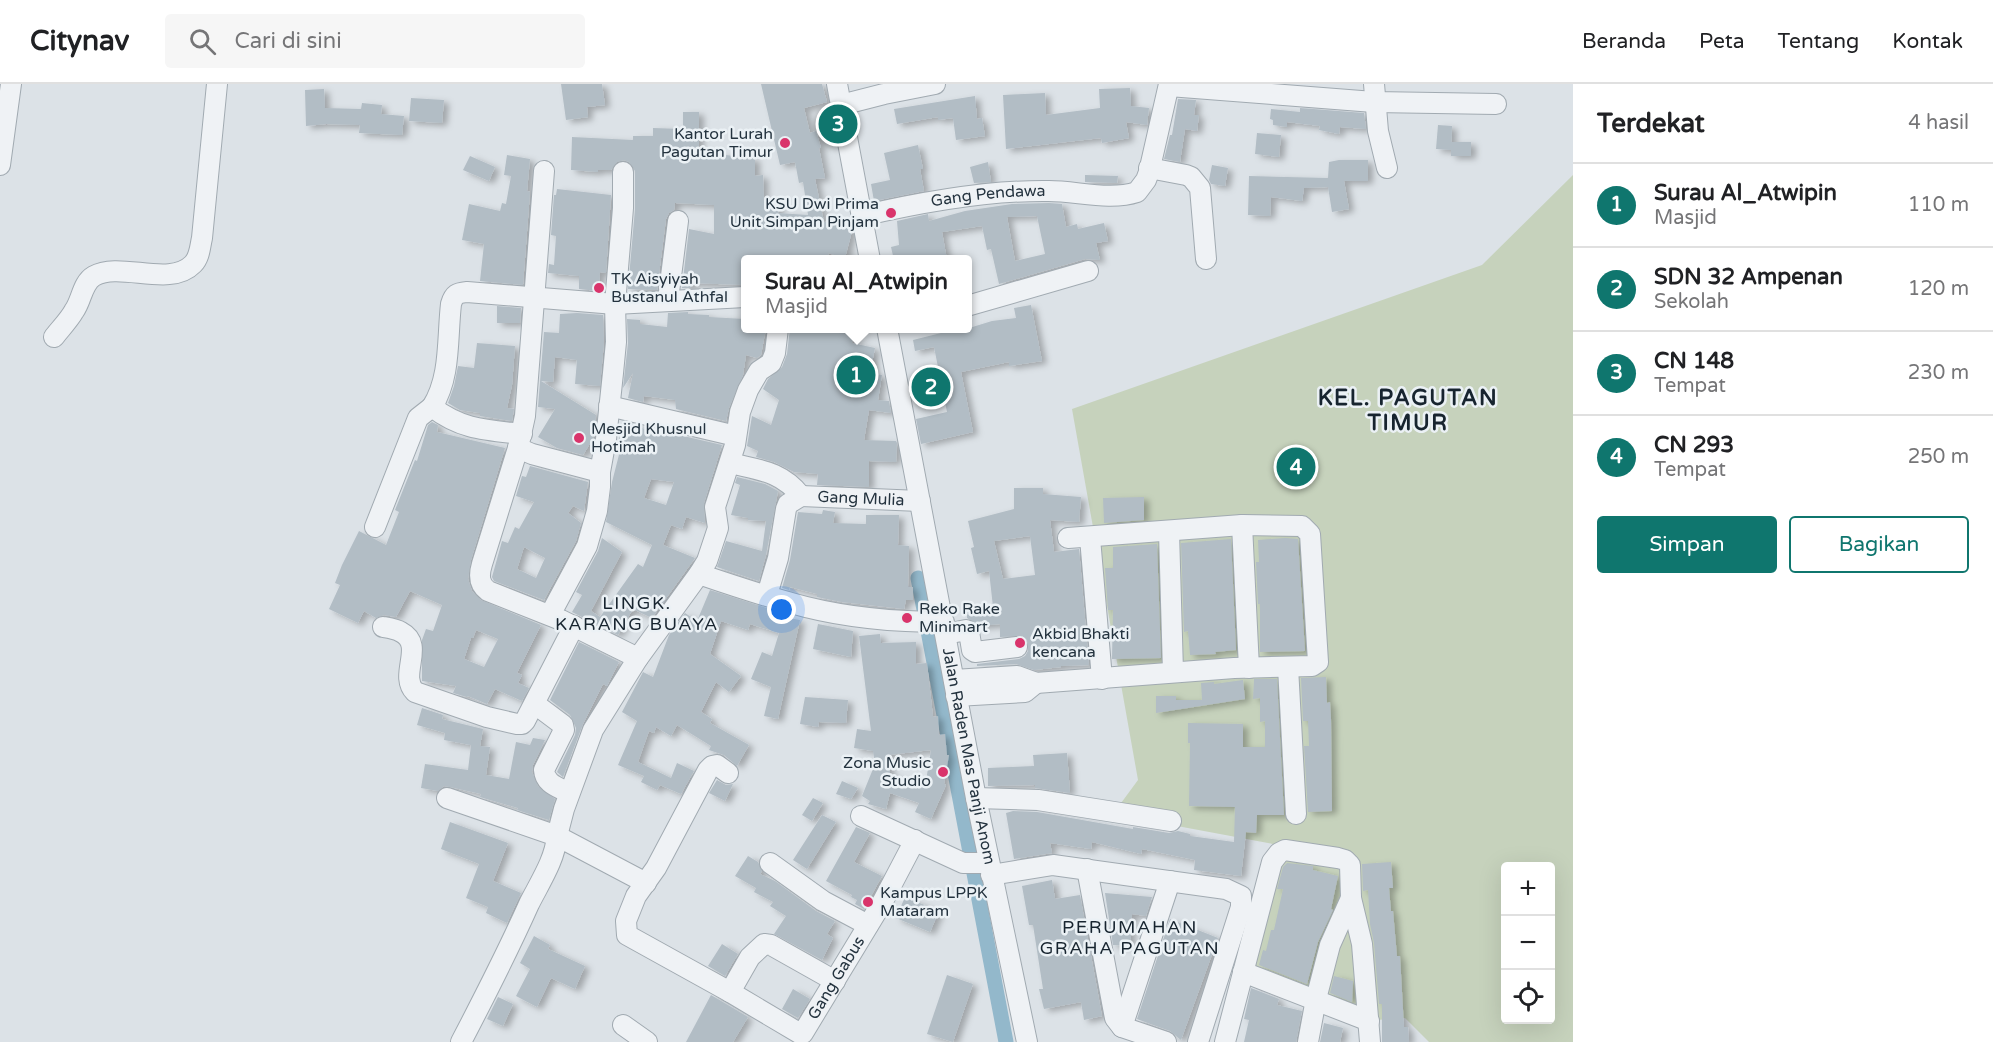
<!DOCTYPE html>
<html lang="id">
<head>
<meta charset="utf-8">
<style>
  body { margin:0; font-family:"Varela Round",sans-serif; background:#f6f6f6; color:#202124 }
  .controls { position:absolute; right:18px; bottom:18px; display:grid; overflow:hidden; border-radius:6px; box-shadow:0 6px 24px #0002 }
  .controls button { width:54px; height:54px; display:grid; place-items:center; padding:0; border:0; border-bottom:2px solid #e0e0e0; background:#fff; color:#202124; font:30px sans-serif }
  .you { position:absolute; left:782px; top:526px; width:21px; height:21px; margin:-15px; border:4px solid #fff; border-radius:50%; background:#1a73e8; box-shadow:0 0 0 9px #1a73e833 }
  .badge { display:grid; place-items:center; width:39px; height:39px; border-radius:50%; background:#0f766e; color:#fff; font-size:20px; font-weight:700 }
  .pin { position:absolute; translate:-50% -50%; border:3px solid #fff; box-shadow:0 2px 6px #0006 }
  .popup { position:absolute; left:741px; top:171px; width:231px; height:78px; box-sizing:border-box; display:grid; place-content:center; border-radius:6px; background:#fff; filter:drop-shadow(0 2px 4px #0005); font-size:20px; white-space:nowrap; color:#757577 }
  .popup b { font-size:22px; color:#202124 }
  .popup::after { content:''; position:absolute; left:50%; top:100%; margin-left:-12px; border:12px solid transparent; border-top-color:#fff }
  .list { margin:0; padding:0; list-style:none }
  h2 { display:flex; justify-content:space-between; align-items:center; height:78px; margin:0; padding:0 24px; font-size:26px }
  h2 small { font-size:20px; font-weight:400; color:#757577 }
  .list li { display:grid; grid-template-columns:39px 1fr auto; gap:18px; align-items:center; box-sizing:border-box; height:84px; padding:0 24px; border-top:2px solid #e0e0e0 }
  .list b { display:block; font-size:22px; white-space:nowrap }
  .list p { margin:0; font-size:20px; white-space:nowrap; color:#757577 }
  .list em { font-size:20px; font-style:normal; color:#757577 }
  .actions { display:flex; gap:12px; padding:18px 24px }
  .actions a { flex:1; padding:14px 0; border:2px solid #0f766e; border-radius:6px; text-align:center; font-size:21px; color:#0f766e }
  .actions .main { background:#0f766e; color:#fff }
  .icon { flex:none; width:33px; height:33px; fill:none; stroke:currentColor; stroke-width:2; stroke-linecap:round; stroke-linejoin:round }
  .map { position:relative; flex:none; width:1573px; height:958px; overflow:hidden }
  header { display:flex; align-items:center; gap:36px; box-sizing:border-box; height:84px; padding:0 30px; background:#fff; border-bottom:2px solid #e0e0e0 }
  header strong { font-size:28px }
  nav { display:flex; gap:33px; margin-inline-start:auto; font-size:21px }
  .search { width:420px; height:54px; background:#f6f6f6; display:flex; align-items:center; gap:15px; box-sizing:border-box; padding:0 21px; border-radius:6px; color:#757577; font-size:22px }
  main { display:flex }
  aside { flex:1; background:#fff }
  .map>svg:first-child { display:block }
</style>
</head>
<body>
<header>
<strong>Citynav</strong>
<div class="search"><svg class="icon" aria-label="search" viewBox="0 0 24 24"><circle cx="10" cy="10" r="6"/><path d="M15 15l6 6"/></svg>Cari di sini</div>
<nav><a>Beranda</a><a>Peta</a><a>Tentang</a><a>Kontak</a></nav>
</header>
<main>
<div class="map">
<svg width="1573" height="958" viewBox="0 0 1573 958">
  <defs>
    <filter id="shadow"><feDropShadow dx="5" dy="3" stdDeviation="3" flood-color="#0004"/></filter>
  </defs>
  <rect width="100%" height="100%" fill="#dce2e7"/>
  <path fill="#c6d2bc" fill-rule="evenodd" d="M1573,91V958H1429L1405,934L1376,936L1248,881L1284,762L1113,730L1138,696L1072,325L1482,181ZM1506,782H1550V936H1506Z"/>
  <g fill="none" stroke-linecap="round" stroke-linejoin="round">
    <polyline stroke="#93b8cb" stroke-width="15" points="918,494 1006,958"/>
  </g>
  <g fill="#b2bdc5" fill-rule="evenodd" filter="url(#shadow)">
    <polygon points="561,0 602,0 605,21 587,23 588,33 566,36"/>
    <polygon points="761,0 822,0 827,18 804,24 810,49 816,47 821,64 819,64 825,94 815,95 824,138 850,137 852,147 845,174 828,169 830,176 745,176 745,201 691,199 691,204 682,204 689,145 714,150 714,121 675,119 674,126 669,129 666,135 657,206 628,205 635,125 635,87 629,78 624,76 617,78 611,86 598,86 598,88 571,86 572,53 633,56 633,52 653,52 653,44 683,45 683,28 699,28 699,72 718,70 734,72 734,74 755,74 755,92 763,91 764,119 779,121 778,129 808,131 803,98 799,99 795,78 780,81"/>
    <polygon points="1130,4 1131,22 1149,24 1147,41 1126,38 1129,54 1102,59 1101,54 1006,65 1003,11 1045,9 1046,31 1100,24 1099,5"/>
    <polygon points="324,5 325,24 361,25 362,19 382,21 381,30 404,32 402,51 359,49 360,41 326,40 306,42 305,6"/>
    <polygon points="975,12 977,35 982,34 985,52 956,56 953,34 938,36 938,33 897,40 894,25"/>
    <polygon points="411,14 444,16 442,39 409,37"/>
    <polygon points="1178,15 1196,16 1194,31 1199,31 1197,47 1185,45 1180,78 1164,75 1170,51 1172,51"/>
    <polygon points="1300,24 1364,29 1366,45 1340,43 1339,50 1319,46 1320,42 1287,38 1287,43 1273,41 1273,36 1270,35 1271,25 1300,28"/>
    <polygon points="1438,41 1452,42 1451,66 1436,65"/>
    <polygon points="1257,49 1281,51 1279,73 1255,70"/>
    <rect x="1451" y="58" width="20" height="14"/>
    <polygon points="918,61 923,85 920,85 924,107 874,117 871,100 890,96 884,69"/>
    <polygon points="507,71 530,75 527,107 530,108 523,201 480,197 484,160 462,156 469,120 500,127 502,119 506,120 511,92 504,91"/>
    <polygon points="470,72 495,83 489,97 463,86"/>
    <polygon points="1339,76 1368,76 1368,97 1344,97 1349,125 1332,128 1328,103 1304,104 1302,117 1271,113 1270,132 1248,131 1249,92 1328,94 1329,78"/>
    <polygon points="988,78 991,98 974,99 970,83"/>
    <polygon points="1212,81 1228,84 1225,102 1211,100 1209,96"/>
    <polygon points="1085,91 1118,92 1117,99 1085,98"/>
    <polygon points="557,105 611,111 606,189 600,188 599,207 579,205 579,192 548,189 549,180 554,181 556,152 551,151 554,111 556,111"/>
    <path d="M1049,119L1062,120L1066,143L1077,140L1078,145L1104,139L1108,157L1096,159L1100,176L1085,175L999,200L991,165L987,166L982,142L942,148L947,176H894L891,163L899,161L897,137L928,130L929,137L965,127L1012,120ZM1037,132L1045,170L1015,177L1007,133Z"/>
    <polygon points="1031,221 1042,277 1009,282 1009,278 961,288 973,348 921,360 916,335 947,328 934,263 915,267 913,256 953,246 953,249 992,237 1016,234 1014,224"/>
    <polygon points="497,222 521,224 520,239 497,239"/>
    <polygon points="688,228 688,230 709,231 709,233 745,235 745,244 766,244 761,271 757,274 746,271 743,291 729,324 726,337 676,325 675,316 644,312 643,318 628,314 633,289 623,304 628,259 627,235 640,236 640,240 667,243 668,229"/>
    <polygon points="577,229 603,231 604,258 600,302 575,300 577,276 555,273 553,298 541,297 596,331 594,353 583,371 557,364 538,353 555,325 538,323 544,248 559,249 560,230"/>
    <polygon points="790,244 854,244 852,259 875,264 870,289 882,291 878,316 889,317 891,329 869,326 864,356 896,357 897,359 896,378 869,377 869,403 817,401 818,390 794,388 774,378 756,373 758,367 747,362 752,332 771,341 779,316 763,305 768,295 782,283 787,270"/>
    <polygon points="477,259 515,262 512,301 507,324 514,325 512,337 480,332 480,329 460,326 448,319 454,302 458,282 474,284"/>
    <path d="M432,338L438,341L437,348L505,364L471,476L468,495L472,507L481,516L541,541L517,589L522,591L518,599L529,604L522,617L495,605L487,620L468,612L467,613L453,609L456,602L422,597V556L426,545L433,547L442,521L410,507L396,533L384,531L376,534L364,527L358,539L329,525L340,501L335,499L342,481L359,447L386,461L399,428L395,426L415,376L417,377L428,341ZM476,546L498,555L484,583L464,575L471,554H473Z"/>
    <path d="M623,338L639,341L644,345L670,349L722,361L704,419L705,439L686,433L682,445L671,441L663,461L695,474L652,534L633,525L618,551L572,528L582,511L576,508L598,467L602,454L622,468L591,527L600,533L638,480L643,483L652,461L606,438L612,398L621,363H617ZM651,395L674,398L666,421L644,414Z"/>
    <path d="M530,382L588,398L584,427L573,422L568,429L581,439L576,457L544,516L494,497L492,493L502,457L508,459L515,443L519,445L534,418L516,412L522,392L526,393ZM524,463L545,474L536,494L517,485Z"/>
    <polygon points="737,393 765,400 778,407 766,471 759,497 717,483 726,457 762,467 766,437 748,436 748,434 731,431 740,401 735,399"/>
    <path d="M1014,404H1043V410L1081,413L1079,438L1050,436L1054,468L1079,465L1089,581L1061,582V583L1034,586L1016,580L977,582V580L1019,575L1025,572L1028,567L1027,556L1022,552L1000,553V540L979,542L967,534V528L993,523L989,487L977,490L971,464L974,463L968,437L1014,425ZM1030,452L1035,491L1003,495L994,457Z"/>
    <polygon points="1144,413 1144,436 1104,439 1103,414"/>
    <polygon points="823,426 835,428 833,439 866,440 866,431 899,431 898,461 909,462 908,503 913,503 913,516 906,516 904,525 842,518 817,513 817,510 790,503 789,506 782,504 790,476 798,428 822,430"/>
    <polygon points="1285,454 1298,455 1305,567 1260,568 1260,520 1258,520 1256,478 1259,478 1258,456"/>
    <polygon points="1231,455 1236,566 1215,568 1216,570 1190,571 1188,547 1184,548 1181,459"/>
    <polygon points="1157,460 1161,574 1112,575 1113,526 1108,526 1105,484 1113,484 1113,463"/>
    <polygon points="710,506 773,526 772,531 800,536 778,635 764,632 771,603 751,595 762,568 772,572 779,549 750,540 748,546 721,537 710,570 741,592 729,608 716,598 701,628 712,635 710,639 749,661 737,682 724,671 709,666 711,662 677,641 671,652 656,643 654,649 649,647 638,678 671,694 677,679 694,687 681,710 660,701 657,706 641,698 644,692 618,681 637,637 622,628 643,588 653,593 669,551 685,529 697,537"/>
    <polygon points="818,540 853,547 851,573 813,565"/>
    <path d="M880,550L881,559L916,558V580L927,579L933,633L938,632L939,651L945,650L947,671H949L944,700L946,701L931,735L915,728L919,719L890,709L886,725L868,720L870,717L862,712L875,680L873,667L854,664L857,645L871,647L859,552ZM931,666L925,703L890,690L888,671Z"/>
    <polygon points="579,558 619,578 607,602 603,600 583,640 563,693 557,688 575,651 576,644 570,631 550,616"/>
    <polygon points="1326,593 1327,619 1330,618 1331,635 1332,727 1308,728 1304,662 1309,662 1308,637 1303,637 1301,594"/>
    <polygon points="1254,595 1277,595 1284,731 1257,731 1256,749 1246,748 1241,792 1194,786 1195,776 1142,765 1141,770 1092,758 1091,765 1050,759 1052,769 1014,775 1006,729 1013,727 1037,728 1133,745 1133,743 1169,749 1178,747 1190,750 1190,752 1234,758 1235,723 1189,722 1190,659 1188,659 1188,639 1243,640 1243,663 1265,663 1265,637 1260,638 1260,614 1253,615"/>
    <polygon points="1243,596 1245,615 1156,629 1156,612 1176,612 1176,616 1202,616 1201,599 1214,598 1214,600"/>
    <polygon points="805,613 848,616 846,639 819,638 818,643 800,640"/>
    <polygon points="422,624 443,631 442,635 483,645 480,662 490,663 486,691 509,695 516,658 530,661 533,654 545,656 533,681 532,688 538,702 555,715 549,736 517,726 518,724 480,713 481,710 450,703 444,702 438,707 421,704 425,680 468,686 471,661 444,656 445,649 417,641"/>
    <polygon points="1067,669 1070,709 1035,704 1035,701 988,702 988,684 1034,682 1033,671"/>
    <polygon points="717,696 726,701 733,700 725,717 709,709"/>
    <polygon points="842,697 858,704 851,715 836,710"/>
    <polygon points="813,714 823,719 812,737 802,731"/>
    <polygon points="822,731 836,738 807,785 793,776"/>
    <polygon points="450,738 508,759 493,797 521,809 507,839 486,829 488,823 466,814 479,780 441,765"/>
    <polygon points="856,743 870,749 854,778 882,792 864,825 855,820 857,816 851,813 852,811 826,797"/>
    <polygon points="748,772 758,778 762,787 760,790 775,797 816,827 835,837 827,850 833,854 822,876 774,850 786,832 770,822 773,818 754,808 756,804 735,792"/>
    <polygon points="1391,778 1393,804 1389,804 1391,827 1393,827 1397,872 1400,872 1404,943 1408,943 1409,958 1382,958 1382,920 1379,920 1374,859 1370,840 1368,806 1363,807 1362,780"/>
    <polygon points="1287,779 1313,782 1313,786 1338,792 1331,825 1333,826 1318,858 1307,900 1259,881 1263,866 1266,867 1271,846 1274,846 1283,805 1277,805 1283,783"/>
    <polygon points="1052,796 1055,815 1080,811 1102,932 1084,936 1081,918 1044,925 1039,905 1043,905 1033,841 1029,841 1022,802"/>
    <polygon points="1105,809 1152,813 1146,832 1132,830 1130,862 1113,861"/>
    <polygon points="905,813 939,827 930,848 896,834"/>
    <polygon points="1170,835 1218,854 1181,956 1170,947 1137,935"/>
    <polygon points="534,852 550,861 548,865 585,882 575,905 551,894 537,923 516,912 530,885 520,879"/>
    <polygon points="722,860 738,870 725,892 708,882"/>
    <polygon points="947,891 973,900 953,958 927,950"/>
    <polygon points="1334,892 1353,897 1352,918 1330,909"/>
    <polygon points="1251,904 1279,915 1277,921 1302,927 1296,958 1244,958 1249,936 1244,935"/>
    <polygon points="793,905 810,915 798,934 782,925"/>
    <polygon points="711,911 748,933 733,958 686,958"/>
    <polygon points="498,913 513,920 503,942 487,935"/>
    <polygon points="1324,939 1343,944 1340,958 1320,958"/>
  </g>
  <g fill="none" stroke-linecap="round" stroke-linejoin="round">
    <defs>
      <g id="minor">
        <polyline points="837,0 870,176"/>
        <polyline points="1374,0 1378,47 1387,84"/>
        <polyline points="1169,2 1374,18 1496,20"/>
        <polyline points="841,21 884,10 935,0"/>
        <polyline points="0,81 11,0"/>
        <polyline points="1149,84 1186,91 1191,93 1200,104 1206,175"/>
        <path d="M544,87L525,332L518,364L482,480C479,490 478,500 488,507L561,536L638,574"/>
        <path id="s1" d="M862,132C922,118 987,106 1049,107C1077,107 1110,117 1137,108L1146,96L1149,88L1169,0"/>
        <polyline points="668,216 678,137"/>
        <polyline points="967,222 1088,187"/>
        <path id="s2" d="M887,244L976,714L1027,958"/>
        <path d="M54,253C61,244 69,236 74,227C82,216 82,199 94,192C120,177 170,204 193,180C200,173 200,162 202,154L217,0"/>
        <polyline points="609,322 736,352"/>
        <path d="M522,350C486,346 462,346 432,323C451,293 447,255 451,220C454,210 457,209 467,208L615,220L745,213"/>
        <polyline points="518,364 532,370 600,388"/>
        <path d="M730,379C759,386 781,387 801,412"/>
        <path id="s3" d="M801,412L920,417"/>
        <polyline points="1242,441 1249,584"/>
        <polyline points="375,443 418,334 432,323"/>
        <polyline points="1169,448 1173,588"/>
        <polyline points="1090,454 1102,595"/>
        <path d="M699,490C734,502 770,514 806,523C850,534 898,538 944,538"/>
        <polyline points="767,511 778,474 786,425 788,420 801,412"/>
        <polyline points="550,531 587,462 597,427 600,403 600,388 606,355 613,289 616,258 615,220 623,124 623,88"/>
        <path d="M383,543C389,544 396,545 401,548C426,561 398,591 415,608L487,633L517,640H522L525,637L574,542"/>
        <polyline points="946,550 966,546 969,548 972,566 975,568 1017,563"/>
        <polyline points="1288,583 1296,730"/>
        <polyline points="954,596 1017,592 1036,599 1234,584 1312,582 1318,578 1310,450 1302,442 1242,441 1068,454"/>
        <polyline points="956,612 1025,608 1036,599"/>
        <path d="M535,620L563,641L564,646L544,686C545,700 558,703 569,709"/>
        <path id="s4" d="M728,689L717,681L712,682L708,686L656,784L636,812L626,837L627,851L730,908L799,949H803L883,817L915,756"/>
        <polyline points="447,714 557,752 564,725 593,646 638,574 699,490 707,477 718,444 715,423 735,361 740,328 748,306 759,287 771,279 775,269 778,244"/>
        <polyline points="976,714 1038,716 1171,737"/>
        <polyline points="861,732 963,779 989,779"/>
        <polyline points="770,779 823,817 868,841"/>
        <polyline points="1087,785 1115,934 1122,943 1166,958"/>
        <polyline points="991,791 1053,781 1226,805 1241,812 1241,823 1198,958"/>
        <polyline points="1243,888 1369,937"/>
        <polyline points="730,908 750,873 764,860 771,861 835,897"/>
        <polyline points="623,941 647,958"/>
        <polyline points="1122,943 1170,797"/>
        <path d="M461,958C485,912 508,867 529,820C540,798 555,776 557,752L646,799"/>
        <polyline points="1225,958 1272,778 1279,769 1285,766 1338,774 1345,776 1350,781 1351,814 1362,860 1370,958"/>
        <polyline points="1308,958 1316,915 1330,861 1351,814"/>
      </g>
    </defs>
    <use href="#minor" stroke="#a1aab1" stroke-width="22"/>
    <use href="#minor" stroke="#eff2f5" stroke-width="20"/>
  </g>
  <g fill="#d9346b" stroke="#ebf1f5" stroke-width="2">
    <circle cx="785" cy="59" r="6"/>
    <circle cx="891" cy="129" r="6"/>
    <circle cx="599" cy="204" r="6"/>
    <circle cx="579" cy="354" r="6"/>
    <circle cx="907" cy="534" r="6"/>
    <circle cx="1020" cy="559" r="6"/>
    <circle cx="943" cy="688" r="6"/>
    <circle cx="868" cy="818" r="6"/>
  </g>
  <g text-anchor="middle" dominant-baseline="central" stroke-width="5" stroke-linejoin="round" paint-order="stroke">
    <g font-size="16" fill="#24333f" stroke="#ebf1f5" text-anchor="start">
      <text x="773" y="50" text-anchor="end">Kantor Lurah<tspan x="773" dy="18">Pagutan Timur</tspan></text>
      <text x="879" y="120" text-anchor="end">KSU Dwi Prima<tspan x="879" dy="18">Unit Simpan Pinjam</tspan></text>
      <text x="611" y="195">TK Aisyiyah<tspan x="611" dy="18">Bustanul Athfal</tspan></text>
      <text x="591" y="345">Mesjid Khusnul<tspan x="591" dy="18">Hotimah</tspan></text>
      <text x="919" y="525">Reko Rake<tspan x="919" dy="18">Minimart</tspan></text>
      <text x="1032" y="550">Akbid Bhakti<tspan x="1032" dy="18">kencana</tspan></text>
      <text x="931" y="679" text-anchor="end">Zona Music<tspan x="931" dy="18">Studio</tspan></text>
      <text x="880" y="809">Kampus LPPK<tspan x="880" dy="18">Mataram</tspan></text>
    </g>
    <g font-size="16" fill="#24333f" stroke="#ebf1f5">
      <text stroke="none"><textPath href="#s1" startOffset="128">Gang Pendawa</textPath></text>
      <text stroke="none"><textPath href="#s3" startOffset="60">Gang Mulia</textPath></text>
      <text stroke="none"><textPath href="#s2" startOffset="436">Jalan Raden Mas Panji Anom</textPath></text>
      <text stroke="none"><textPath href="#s4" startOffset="477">Gang Gabus</textPath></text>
    </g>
    <g font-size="18" letter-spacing="1.5" fill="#17242f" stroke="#ebf1f5">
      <text x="637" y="519">LINGK.<tspan x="637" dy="21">KARANG BUAYA</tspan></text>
      <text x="1130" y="843">PERUMAHAN<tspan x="1130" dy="21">GRAHA PAGUTAN</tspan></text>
    </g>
    <g font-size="22" font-weight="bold" letter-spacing="1.5" fill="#17242f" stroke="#ebf1f5">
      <text x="1408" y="314">KEL. PAGUTAN<tspan x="1408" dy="25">TIMUR</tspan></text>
    </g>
  </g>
</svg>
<div class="controls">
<button>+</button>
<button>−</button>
<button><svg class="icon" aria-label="locate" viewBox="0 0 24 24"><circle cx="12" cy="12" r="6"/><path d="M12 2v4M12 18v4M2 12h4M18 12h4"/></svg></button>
</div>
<div class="you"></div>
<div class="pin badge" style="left:856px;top:291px">1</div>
<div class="popup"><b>Surau Al_Atwipin</b>Masjid</div>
<div class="pin badge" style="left:931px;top:303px">2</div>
<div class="pin badge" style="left:838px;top:40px">3</div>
<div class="pin badge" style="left:1296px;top:383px">4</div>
</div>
<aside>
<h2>Terdekat<small>4 hasil</small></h2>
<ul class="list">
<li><span class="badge">1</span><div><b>Surau Al_Atwipin</b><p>Masjid</p></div><em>110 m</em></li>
<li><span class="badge">2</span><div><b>SDN 32 Ampenan</b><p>Sekolah</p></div><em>120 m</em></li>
<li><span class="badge">3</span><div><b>CN 148</b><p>Tempat</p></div><em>230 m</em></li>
<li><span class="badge">4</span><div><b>CN 293</b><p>Tempat</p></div><em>250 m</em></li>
</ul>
<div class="actions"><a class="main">Simpan</a><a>Bagikan</a></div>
</aside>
</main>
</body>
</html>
